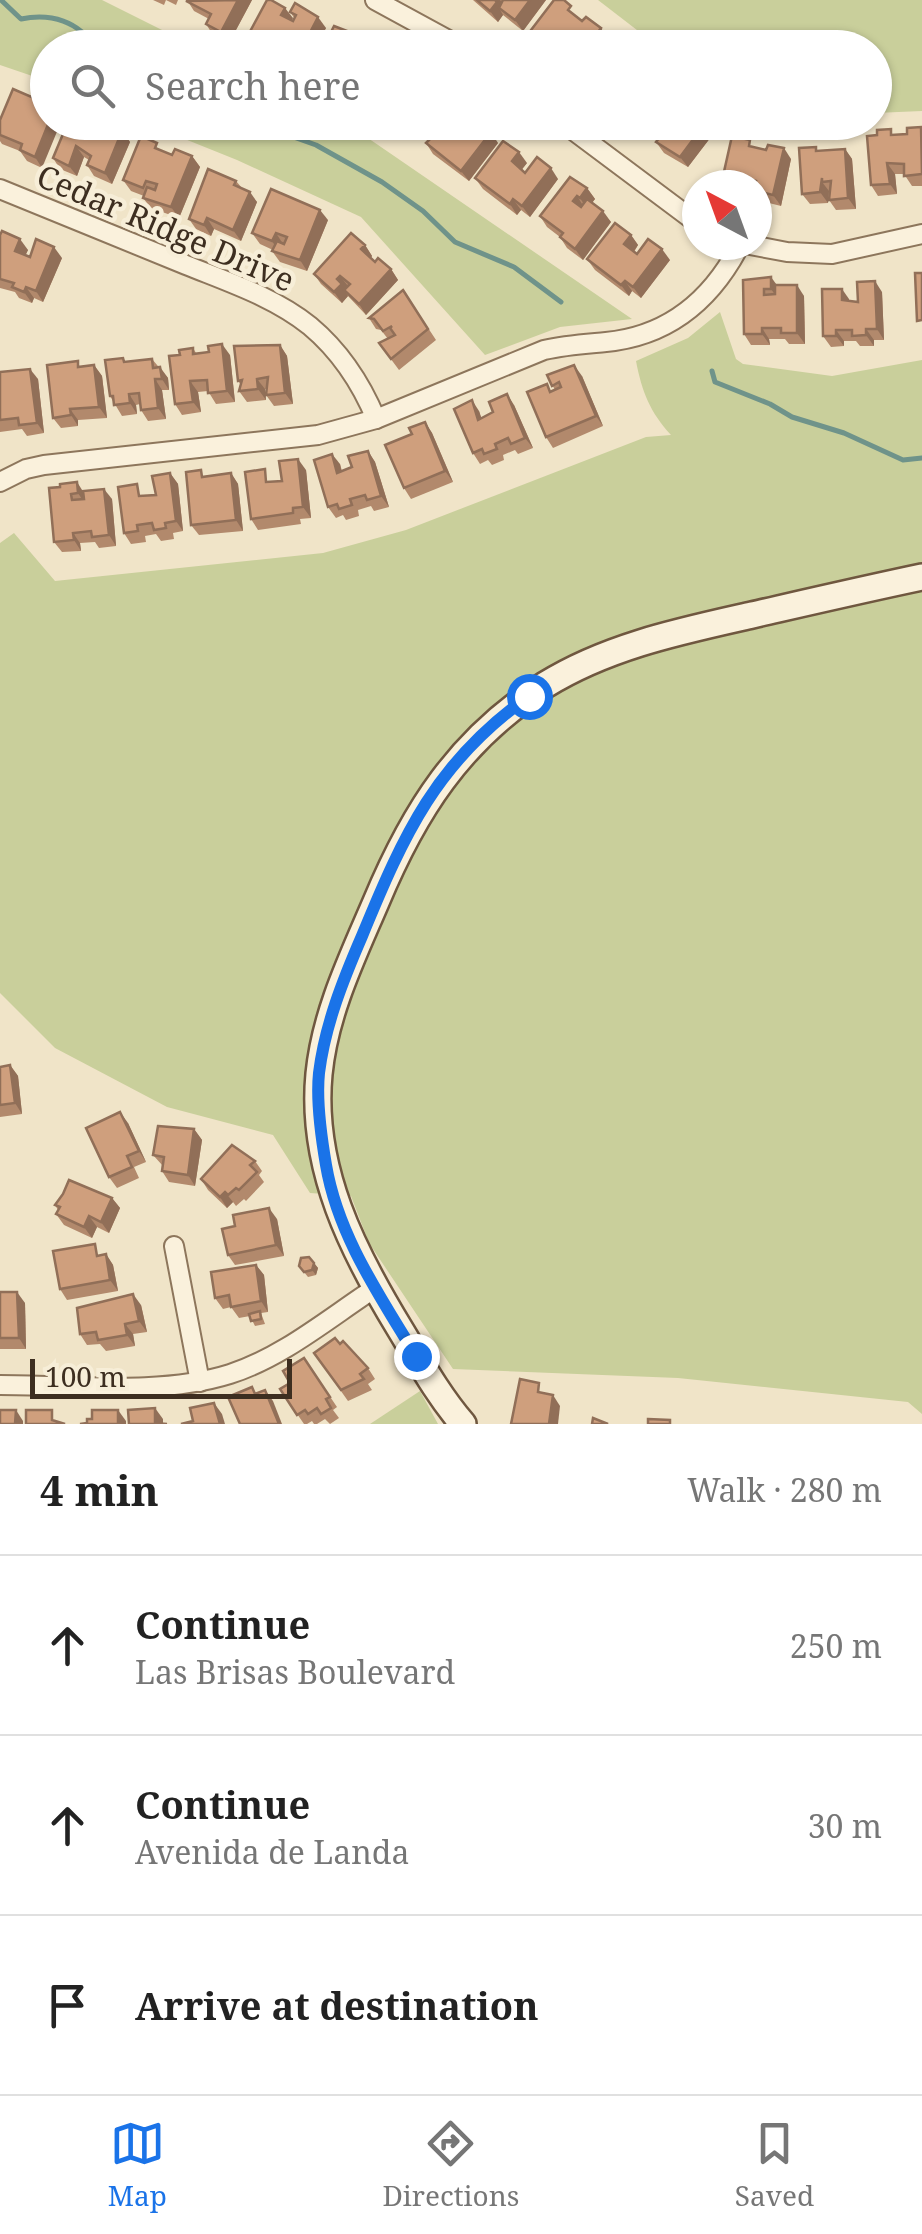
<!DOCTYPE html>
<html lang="en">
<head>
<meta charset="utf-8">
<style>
  body { margin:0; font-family:"Noto Serif",serif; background:#f2f2f2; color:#222 }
  .compass { position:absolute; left:682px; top:170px; width:90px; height:90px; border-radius:50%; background:#fff; box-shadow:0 2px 8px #0004; rotate:319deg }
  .scale { position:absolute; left:30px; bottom:25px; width:262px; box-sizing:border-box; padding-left:10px; border:5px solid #3d2e20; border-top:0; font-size:28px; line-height:35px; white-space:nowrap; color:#3d2e20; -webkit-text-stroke:8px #f7eed8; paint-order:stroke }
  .stop { position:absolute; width:30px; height:30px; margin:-22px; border:8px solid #1a73e8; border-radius:50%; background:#fff }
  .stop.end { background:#1a73e8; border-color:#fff; box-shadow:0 2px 10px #0008 }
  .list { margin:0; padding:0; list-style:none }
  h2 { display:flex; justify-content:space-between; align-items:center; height:130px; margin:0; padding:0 40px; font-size:42px }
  h2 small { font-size:32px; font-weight:400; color:#767676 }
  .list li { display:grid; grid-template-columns:65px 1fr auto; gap:30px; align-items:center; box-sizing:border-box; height:180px; padding:0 40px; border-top:2px solid #e0e0e0 }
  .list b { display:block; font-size:38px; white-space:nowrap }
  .list p { margin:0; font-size:32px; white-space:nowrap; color:#767676 }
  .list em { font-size:32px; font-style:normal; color:#767676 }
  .icon { flex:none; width:55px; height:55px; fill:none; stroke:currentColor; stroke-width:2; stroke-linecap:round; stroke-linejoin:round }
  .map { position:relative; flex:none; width:922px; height:1424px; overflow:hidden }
  .search { position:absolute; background:#fff; box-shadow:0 2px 8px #0004; left:30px; right:30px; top:30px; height:110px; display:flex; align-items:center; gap:25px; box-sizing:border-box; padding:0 35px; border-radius:55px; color:#767676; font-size:38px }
  .sheet { height:670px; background:#fff }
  nav { display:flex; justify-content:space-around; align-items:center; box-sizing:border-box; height:140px; border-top:2px solid #e0e0e0; background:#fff; font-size:28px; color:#767676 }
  nav a { display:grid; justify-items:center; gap:5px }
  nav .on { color:#1a73e8 }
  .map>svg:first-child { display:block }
</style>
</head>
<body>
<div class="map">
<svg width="922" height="1424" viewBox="0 0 922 1424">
  <rect width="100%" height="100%" fill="#f0e4c8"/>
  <g fill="#c9cf9b">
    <polygon points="0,0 102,0 196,47 48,48 47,81 0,65"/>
    <polygon points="598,0 922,0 922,111 875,113 874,48 659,47"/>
    <polygon points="145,123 346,123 632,319 560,327 485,355 361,217 237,160"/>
    <path d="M720,312L736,359L743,364L832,376L922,360V1414L908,1402L678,1378L453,1369L369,1243L351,1196L310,1193L273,1135L167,1107L55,1048L0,993V543L14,533L55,581L323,553L406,530L646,437L671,435C650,412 642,392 636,361L688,338Z"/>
    <polygon points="420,1391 438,1424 370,1424"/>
  </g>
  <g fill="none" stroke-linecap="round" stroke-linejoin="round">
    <g stroke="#6f938a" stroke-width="5">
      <path d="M1,0L21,19C51,13 79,21 95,48"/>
      <polyline points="252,122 316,145 382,182 423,211 455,242 514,267 561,302"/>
      <polyline points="712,371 715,382 770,404 792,417 844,433 903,460 922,458"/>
    </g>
    <defs>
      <g id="street">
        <polyline points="375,0 463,48"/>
        <polyline points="562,122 697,223"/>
        <path d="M0,189C62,214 124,240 186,265C228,282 274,297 310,326C341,352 361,383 376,419"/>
        <polyline points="750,245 787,252 832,254 922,234"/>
        <path d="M0,482L26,469L44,465L318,435L376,419L544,350C565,345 584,344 606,342C669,336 712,299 740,245"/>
        <polyline points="174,1246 200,1382"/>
        <path d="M0,1385C73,1385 160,1396 230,1374C283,1357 329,1318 375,1288"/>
      </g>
      <path id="secondary" d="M463,1424C438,1395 420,1362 400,1329C353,1252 310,1168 319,1074C325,1013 352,958 376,902C414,811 459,740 545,685C608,646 681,631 752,615C809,602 865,589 922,577"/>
    </defs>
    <use href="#street" stroke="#8d765c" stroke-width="22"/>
    <use href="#secondary" stroke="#6f573f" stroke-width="30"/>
    <use href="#street" stroke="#faf1dc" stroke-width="18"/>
    <use href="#secondary" stroke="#faf1dc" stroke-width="25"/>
  </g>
  <g fill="#b2896c">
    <polygon points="153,0 178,0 176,5 166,0 164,5"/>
    <polygon points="187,0 252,0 229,43 213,35 206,24 209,19 194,11"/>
    <polygon points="473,0 546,0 523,31 503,15 498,22"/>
    <polygon points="290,12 326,28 315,48 252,48 246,39 293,18 292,21 293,21 295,19"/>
    <polygon points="578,16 578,18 608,39 602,48 540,48 528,34"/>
    <polygon points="13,89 42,168 27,161 20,151 2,144 0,141 0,120"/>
    <polygon points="400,122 425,122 418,133"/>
    <polygon points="644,122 718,122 720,125 688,167 664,153 656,142 659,138 649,130"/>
    <polygon points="101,127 107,130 122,131 130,142 112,184 94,176 87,165 89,160 84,157 77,176 60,169 53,158"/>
    <polygon points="921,127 922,129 922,186 912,186 904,174 895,174 897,194 878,196 871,185 894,134 907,134"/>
    <polygon points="464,128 498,143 469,181 433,154 426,143 428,141 421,132"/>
    <polygon points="755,148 791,159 781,206 761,201 757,195 757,185 721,185"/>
    <polygon points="845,149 852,159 856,209 836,210 829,200 829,191 828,203 810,204 802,194 819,151"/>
    <polygon points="163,151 172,155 192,156 200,167 179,218 151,208 143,198 144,196 131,191 123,180"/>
    <polygon points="527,163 521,170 525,173 558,179 530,217 521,210 517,215 483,189 475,178"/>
    <polygon points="236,181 242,188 257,202 241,241 214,229 211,236 196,229 189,219"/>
    <polygon points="587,188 595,199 592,203 611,222 583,260 567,248 560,237 547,227 540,216"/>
    <polygon points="328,220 307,271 280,262 272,251 273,250 260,244 252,233"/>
    <polygon points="0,235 28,250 25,255 30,257 62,258 43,302 34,298 32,303 19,298 15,292 0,288"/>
    <polygon points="631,235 638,245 634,252 637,254 670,260 641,298 632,291 629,296 595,270 587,259"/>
    <polygon points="365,245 372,256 371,258 375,262 391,269 398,280 366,315 348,296 342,303 321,284 314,274"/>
    <polygon points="743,280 777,285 804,296 805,344 789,344 785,339 769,339 770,345 751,345 744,334"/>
    <polygon points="403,290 436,340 399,370 379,343 388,339 381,330 376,329 369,318"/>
    <polygon points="882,292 884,340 874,340 874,346 860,346 856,341 844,341 844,346 831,347 823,336 849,299 849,301 858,302"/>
    <polygon points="280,345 287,356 293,404 274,406 266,395 267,389 265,389 266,400 247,402 239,391 241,385 238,381"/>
    <polygon points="193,348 196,353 230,355 235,402 216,404 208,391 198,392 201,412 182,415 175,404 180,355"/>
    <polygon points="123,358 126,362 152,359 168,378 169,390 162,390 166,419 148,421 141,410 140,404 136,405 137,414 122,416 110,396"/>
    <polygon points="94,365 102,376 107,418 78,420 78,426 61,428 53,418 81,366"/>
    <polygon points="0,372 38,379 44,433 27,436 22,429 0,432"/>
    <polygon points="547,375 582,376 603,426 553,448 546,437 555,390"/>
    <polygon points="514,405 533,448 518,454 515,450 503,455 504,460 492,465 488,460 480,464 473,453 479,411 481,418"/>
    <polygon points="425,422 432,433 453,482 411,499 404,488 412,434"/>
    <polygon points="368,451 375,462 389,507 374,511 371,506 358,510 359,516 346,520 343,515 336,518 328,507 340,464 342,471 352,467"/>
    <polygon points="306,470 311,518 300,519 301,524 258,530 251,519 272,481 282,481"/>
    <polygon points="170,473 178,484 183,531 173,533 174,539 161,541 156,534 145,536 146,542 131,544 124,533 145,495 156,495"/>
    <polygon points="231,473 238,484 243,531 199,535 191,525 205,476"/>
    <polygon points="49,488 83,492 112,499 116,546 99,548 95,542 80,543 81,551 62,552 54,542"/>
    <polygon points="10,1065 18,1076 22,1114 0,1117 0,1067"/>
    <polygon points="128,1123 146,1162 134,1167 139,1178 117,1188 109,1177"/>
    <polygon points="194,1129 202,1140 195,1186 169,1182 162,1171 163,1166 153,1155"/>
    <polygon points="255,1161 262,1171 259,1175 264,1182 246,1201 244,1199 236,1206 233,1202 227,1208 208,1190 201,1179"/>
    <polygon points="112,1198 120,1208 109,1233 97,1227 92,1238 64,1225 56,1214 58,1210 55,1205"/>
    <polygon points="277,1219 284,1256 235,1265 228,1255"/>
    <polygon points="106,1254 113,1265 118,1291 67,1300 60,1289"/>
    <polygon points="314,1263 318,1268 316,1275 308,1277 299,1266"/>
    <polygon points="256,1265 264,1275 268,1312 261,1313 265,1324 255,1326 250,1316 239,1318 231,1307 223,1309 215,1298"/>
    <polygon points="0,1292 25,1303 26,1349 0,1349"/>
    <polygon points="141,1305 147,1332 133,1334 135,1346 106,1351 100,1344 87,1345 80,1334"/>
    <polygon points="340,1344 368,1368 375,1379 368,1384 372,1390 348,1401 314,1353"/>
    <polygon points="304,1358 337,1407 333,1410 339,1418 330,1424 325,1419 317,1424 314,1424 312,1421 307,1424 304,1424 280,1389 290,1383"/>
  </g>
  <g fill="#916f58">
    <polygon points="238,0 252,0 229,43 221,32"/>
    <polygon points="493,0 500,0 502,2 499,8 503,15 498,22 490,11"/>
    <polygon points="530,0 546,0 523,31 515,20"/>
    <polygon points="285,8 293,18 289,26 281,15"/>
    <polygon points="318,17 326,28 315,48 302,48"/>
    <polygon points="601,28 608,39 602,48 586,48"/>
    <polygon points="352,33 359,44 357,48 343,48"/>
    <polygon points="551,39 557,48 546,48"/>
    <polygon points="49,122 61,122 42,168 35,157"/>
    <polygon points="411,122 425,122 418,133"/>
    <polygon points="706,122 718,122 720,125 688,167 680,157"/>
    <polygon points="663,124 671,135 665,143 658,132"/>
    <polygon points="122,131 130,142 112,184 105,173"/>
    <polygon points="491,132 498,143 469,181 461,171"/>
    <polygon points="76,146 84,157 77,176 69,166"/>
    <polygon points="784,148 791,159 781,206 773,195"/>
    <polygon points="845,149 852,159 856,209 848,198"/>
    <polygon points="519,152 527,163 520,172 512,161"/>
    <polygon points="192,156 200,167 179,218 171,207"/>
    <polygon points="887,163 895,174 897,194 890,184"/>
    <polygon points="551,168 558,179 530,217 522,206"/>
    <polygon points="822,178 822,182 829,191 828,203 820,192"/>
    <polygon points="587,188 595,199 587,209 580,198"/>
    <polygon points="250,192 257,202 241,241 233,230"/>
    <polygon points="577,196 584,207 581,212 573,201"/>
    <polygon points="513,199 521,210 517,215 510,204"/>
    <polygon points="320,210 328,220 307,271 300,260"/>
    <polygon points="603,211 611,222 583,260 575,249"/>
    <polygon points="207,218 214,229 211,236 204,225"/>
    <polygon points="276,233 283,244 279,252 272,241"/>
    <polygon points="631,235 638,245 632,254 624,244"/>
    <polygon points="20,239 28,250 23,261 15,251"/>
    <polygon points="365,245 372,256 369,260 361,249"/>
    <polygon points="54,247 62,258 43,302 36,291"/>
    <polygon points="662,249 670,260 641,298 633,287"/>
    <polygon points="391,269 398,280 366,315 359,304"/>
    <polygon points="340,276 348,286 344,290 348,296 342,303 334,292 337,279"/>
    <polygon points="771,277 779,288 779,300 771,289"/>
    <polygon points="625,281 632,291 629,296 621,285"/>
    <polygon points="875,281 882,292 884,340 877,329"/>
    <polygon points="797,285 804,296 805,344 797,333"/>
    <polygon points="26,287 34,298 32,303 24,292"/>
    <polygon points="842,289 849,299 850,311 842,300"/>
    <polygon points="762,328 769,339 770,345 762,334"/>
    <polygon points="866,329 874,340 874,346 866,335"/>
    <polygon points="836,330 844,341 844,346 836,336"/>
    <polygon points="222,344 230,355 235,402 227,391"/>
    <polygon points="280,345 287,356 293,404 285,393"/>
    <polygon points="94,365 102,376 107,418 99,407"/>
    <polygon points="574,365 582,376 603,426 596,416"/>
    <polygon points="160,367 168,378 169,390 162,379"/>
    <polygon points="30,369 38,379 44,433 37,423"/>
    <polygon points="155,379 162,390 166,419 158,408"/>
    <polygon points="257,379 265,389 266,400 258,389"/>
    <polygon points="190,381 198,392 201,412 193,402"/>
    <polygon points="129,394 136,405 137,414 130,403"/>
    <polygon points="507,394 514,405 533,448 525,438"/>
    <polygon points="472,400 479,411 486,431 478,420"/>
    <polygon points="70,409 78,420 78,426 71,415"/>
    <polygon points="425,422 432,433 453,482 445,471"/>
    <polygon points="368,451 375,462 389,507 381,496"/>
    <polygon points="332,454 340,464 344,484 337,473"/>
    <polygon points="298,459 306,470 311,518 303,507"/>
    <polygon points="170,473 178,484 183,531 176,521"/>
    <polygon points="231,473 238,484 243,531 236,520"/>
    <polygon points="77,482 84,493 85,504 78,493"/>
    <polygon points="104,489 112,499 116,546 109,535"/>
    <polygon points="73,533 80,543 81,551 74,540"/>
    <polygon points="10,1065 18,1076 22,1114 15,1103"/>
    <polygon points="120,1112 128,1123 146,1162 139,1151"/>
    <polygon points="194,1129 202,1140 195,1186 188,1175"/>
    <polygon points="225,1192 233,1202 227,1208 220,1197"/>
    <polygon points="112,1198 120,1208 109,1233 101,1222"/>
    <polygon points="269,1208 277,1219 284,1256 276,1245"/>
    <polygon points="89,1216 97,1227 92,1238 84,1227"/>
    <polygon points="106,1254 113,1265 118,1291 110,1280"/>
    <polygon points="314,1263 318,1268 316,1275 312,1270"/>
    <polygon points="256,1265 264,1275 268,1312 261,1301"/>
    <polygon points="17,1292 25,1303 26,1349 19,1338"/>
    <polygon points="133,1294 141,1305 147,1332 139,1321"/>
    <polygon points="125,1324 133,1334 135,1346 127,1335"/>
    <polygon points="265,1390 273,1401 282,1424 279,1424"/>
    <polygon points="553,1395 560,1406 558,1424 549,1424"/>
    <polygon points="214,1403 222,1414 225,1424 220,1424"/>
    <polygon points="155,1408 163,1419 163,1424 156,1424"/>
    <polygon points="16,1410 23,1421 23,1424 15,1424"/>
    <polygon points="118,1410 126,1421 126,1424 118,1424"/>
  </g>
  <g fill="#cf9f7d" stroke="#916f58" stroke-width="2.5">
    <polygon points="238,0 221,32 206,24 211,14 186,1"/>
    <polygon points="267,0 271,0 285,8 281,15 293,21 296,15 290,12 295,3 318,17 302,48 262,48 246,39"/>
    <polygon points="477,0 495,0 497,2 490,11"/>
    <polygon points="503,0 530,0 515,20 499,8"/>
    <polygon points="554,0 564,0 571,6 568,10 582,21 586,17 601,28 586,48 560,48 561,46 551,39 545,46 528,34"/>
    <polygon points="334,26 352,33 343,48 323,48"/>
    <polygon points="13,89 48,104 48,122 49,122 35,157 20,150 22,144 0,135 0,120"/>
    <polygon points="68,122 92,122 107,130 109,126 122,131 105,173 87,165 91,156 76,146 69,166 53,158"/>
    <polygon points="429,122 456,122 467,129 472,122 478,122 491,132 461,171 426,143 430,139 421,132"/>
    <polygon points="646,122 706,122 680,157 656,142 663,133 669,138 674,132 663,124 658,132"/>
    <polygon points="921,127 922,174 904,176 904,164 887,163 890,184 871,185 867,136 877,135 877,130 891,129 891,135 907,134 907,128"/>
    <polygon points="141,136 157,143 155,148 172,155 175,149 192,156 171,207 143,198 147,187 155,190 157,184 146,181 143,188 123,180"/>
    <polygon points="732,136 750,140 749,146 766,150 768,145 784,148 773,195 757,191 757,185 755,185 756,181 743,178 741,184 744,185 721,185"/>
    <polygon points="503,141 519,152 512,161 525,173 537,157 551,168 522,206 513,199 510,204 475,178"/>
    <polygon points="816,147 816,151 845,149 848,198 829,200 831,181 822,182 822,178 820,192 802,194 799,148"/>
    <polygon points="208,169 236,181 234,185 250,192 233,230 207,218 204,225 189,219"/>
    <polygon points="570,177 587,188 580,198 577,196 573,201 581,207 587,199 603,211 575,249 560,237 563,233 540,216"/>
    <polygon points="271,189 320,210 300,260 272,251 277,241 284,244 287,237 276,233 272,241 252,233"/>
    <polygon points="615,223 631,235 624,244 637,254 648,239 662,249 633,287 625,281 621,285 587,259"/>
    <polygon points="2,231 20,239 15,251 30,257 36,239 54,247 36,291 26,287 24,292 12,287 14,283 0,279 0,235"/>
    <polygon points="351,233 365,245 361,249 375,262 378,258 391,269 359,304 344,290 350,284 340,276 337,279 342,284 334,292 314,274"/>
    <polygon points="915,273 922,273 922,320 917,321"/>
    <polygon points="771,277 771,289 764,289 764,295 775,294 775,285 797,285 797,333 781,333 781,328 762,328 762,334 744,334 743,280"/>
    <polygon points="875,281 877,329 866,329 866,335 852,336 852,330 836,330 836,336 823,336 822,289 842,289 842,300 858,302 857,282"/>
    <polygon points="403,290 428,329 391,359 379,343 395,335 390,328 392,326 383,331 374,319 369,318"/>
    <polygon points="222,344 227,391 208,393 207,380 190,381 193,402 175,404 169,356 180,355 179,350 193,348 193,354 209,352 208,346"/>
    <polygon points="280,345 285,393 266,395 268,377 257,379 258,389 239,391 242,380 238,381 234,346"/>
    <polygon points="123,358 124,362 152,359 153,368 160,367 162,379 155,379 158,408 141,410 139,393 129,394 130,403 114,405 113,396 110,396 105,360"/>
    <polygon points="78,361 78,367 94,365 99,407 70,409 71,415 53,418 47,365"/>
    <polygon points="574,365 596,416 546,437 527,392 547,384 550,392 561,387 559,382 552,386 547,375"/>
    <polygon points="30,369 37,423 19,425 18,418 0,420 0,372"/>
    <polygon points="507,394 525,438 511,444 508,438 495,444 497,449 484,454 482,449 473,453 454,409 472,400 478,420 493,412 489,402"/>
    <polygon points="425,422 445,471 404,488 385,445 412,434 409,428"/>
    <polygon points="368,451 381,496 367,500 365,495 350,499 352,505 339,509 337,504 328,507 314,460 332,454 337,473 352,467 348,456"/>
    <polygon points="298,459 303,507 293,508 293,513 251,519 245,472 265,469 266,482 282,481 279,461"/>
    <polygon points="201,470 202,477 231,473 236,520 191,525 186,472"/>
    <polygon points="170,473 176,521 165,523 166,528 154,530 152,523 137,525 138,531 124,533 118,487 137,484 139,496 156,495 152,476"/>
    <polygon points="77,482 78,493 71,494 72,500 84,499 83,491 104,489 109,535 92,537 91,531 73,533 74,540 54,542 49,488 60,487 60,484"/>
    <polygon points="10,1065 15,1103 0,1105 0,1067"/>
    <polygon points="120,1112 139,1151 127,1156 132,1167 109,1177 86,1128"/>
    <polygon points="158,1126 194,1129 188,1175 162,1171 164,1157 153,1155"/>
    <polygon points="232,1145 255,1161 250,1165 257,1172 239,1190 236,1188 228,1195 225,1192 220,1197 201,1179"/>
    <polygon points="69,1180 112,1198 101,1222 89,1216 84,1227 56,1214 60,1207 55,1205 63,1194"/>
    <polygon points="269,1208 276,1245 228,1255 222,1229 235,1226 233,1215"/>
    <polygon points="95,1244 97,1256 106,1254 110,1280 60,1289 53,1251"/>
    <polygon points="309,1257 314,1263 312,1270 304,1272 299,1266 301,1258"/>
    <polygon points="256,1265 261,1301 231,1307 229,1295 215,1298 211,1272"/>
    <polygon points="0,1292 17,1292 19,1338 0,1338"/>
    <polygon points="133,1294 139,1321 125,1324 127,1335 98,1340 96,1332 80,1334 77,1308"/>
    <polygon points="260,1311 261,1319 251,1321 249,1314"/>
    <polygon points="335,1338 340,1344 343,1341 368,1368 360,1374 364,1379 341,1390 314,1353"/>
    <polygon points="304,1358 330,1397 326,1399 331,1408 321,1414 317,1408 308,1414 305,1410 297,1415 280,1389 290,1383 283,1371"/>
    <polygon points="520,1379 539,1383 538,1392 553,1395 549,1424 511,1424"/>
    <polygon points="252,1387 255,1394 265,1390 279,1424 240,1424 228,1397"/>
    <polygon points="214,1403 220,1424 181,1424 193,1421 190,1408"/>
    <polygon points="155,1408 155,1423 167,1424 129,1424 128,1410"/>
    <polygon points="0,1410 16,1410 15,1424 0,1424"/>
    <polygon points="26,1410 52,1410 52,1420 65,1424 26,1424"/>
    <polygon points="92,1410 118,1410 118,1424 80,1424 87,1423 87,1419 92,1419"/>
    <polygon points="593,1418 608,1424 592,1424"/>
    <polygon points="648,1419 670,1420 670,1424 648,1424"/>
  </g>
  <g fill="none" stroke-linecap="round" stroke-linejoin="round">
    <path stroke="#1a73e8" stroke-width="12" d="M416,1356C380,1296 338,1236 326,1165C321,1136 316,1102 319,1073C325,1025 343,980 362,936C404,834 436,762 529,696"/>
  </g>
  <g text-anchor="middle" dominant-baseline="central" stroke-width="9" stroke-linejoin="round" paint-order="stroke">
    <g font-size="32" fill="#3d2e20" stroke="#f7eed8">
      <text transform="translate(166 227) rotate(23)">Cedar Ridge Drive</text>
    </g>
  </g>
</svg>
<svg class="compass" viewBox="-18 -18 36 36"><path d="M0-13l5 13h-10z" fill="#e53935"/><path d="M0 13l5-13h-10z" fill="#767676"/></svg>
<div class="scale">100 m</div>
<div class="stop" style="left:529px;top:696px"></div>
<div class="stop end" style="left:416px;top:1356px"></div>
<div class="search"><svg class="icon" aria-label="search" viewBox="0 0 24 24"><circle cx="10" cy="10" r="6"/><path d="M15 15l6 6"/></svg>Search here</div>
</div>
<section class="sheet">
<h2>4 min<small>Walk · 280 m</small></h2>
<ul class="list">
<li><svg class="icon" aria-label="ahead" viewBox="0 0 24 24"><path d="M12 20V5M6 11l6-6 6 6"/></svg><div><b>Continue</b><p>Las Brisas Boulevard</p></div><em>250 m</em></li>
<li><svg class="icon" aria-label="ahead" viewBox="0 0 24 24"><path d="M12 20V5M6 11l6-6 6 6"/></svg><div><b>Continue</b><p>Avenida de Landa</p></div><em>30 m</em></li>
<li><svg class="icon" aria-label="arrive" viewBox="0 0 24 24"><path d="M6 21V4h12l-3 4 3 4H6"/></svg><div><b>Arrive at destination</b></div></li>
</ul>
</section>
<nav>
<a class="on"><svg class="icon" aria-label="map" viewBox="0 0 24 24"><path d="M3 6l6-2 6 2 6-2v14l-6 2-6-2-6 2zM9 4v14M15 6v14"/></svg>Map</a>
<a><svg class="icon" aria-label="directions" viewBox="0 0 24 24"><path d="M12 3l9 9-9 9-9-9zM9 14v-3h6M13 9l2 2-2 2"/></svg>Directions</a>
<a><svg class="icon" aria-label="saved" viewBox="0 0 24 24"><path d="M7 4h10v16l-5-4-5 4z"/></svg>Saved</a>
</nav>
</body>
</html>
